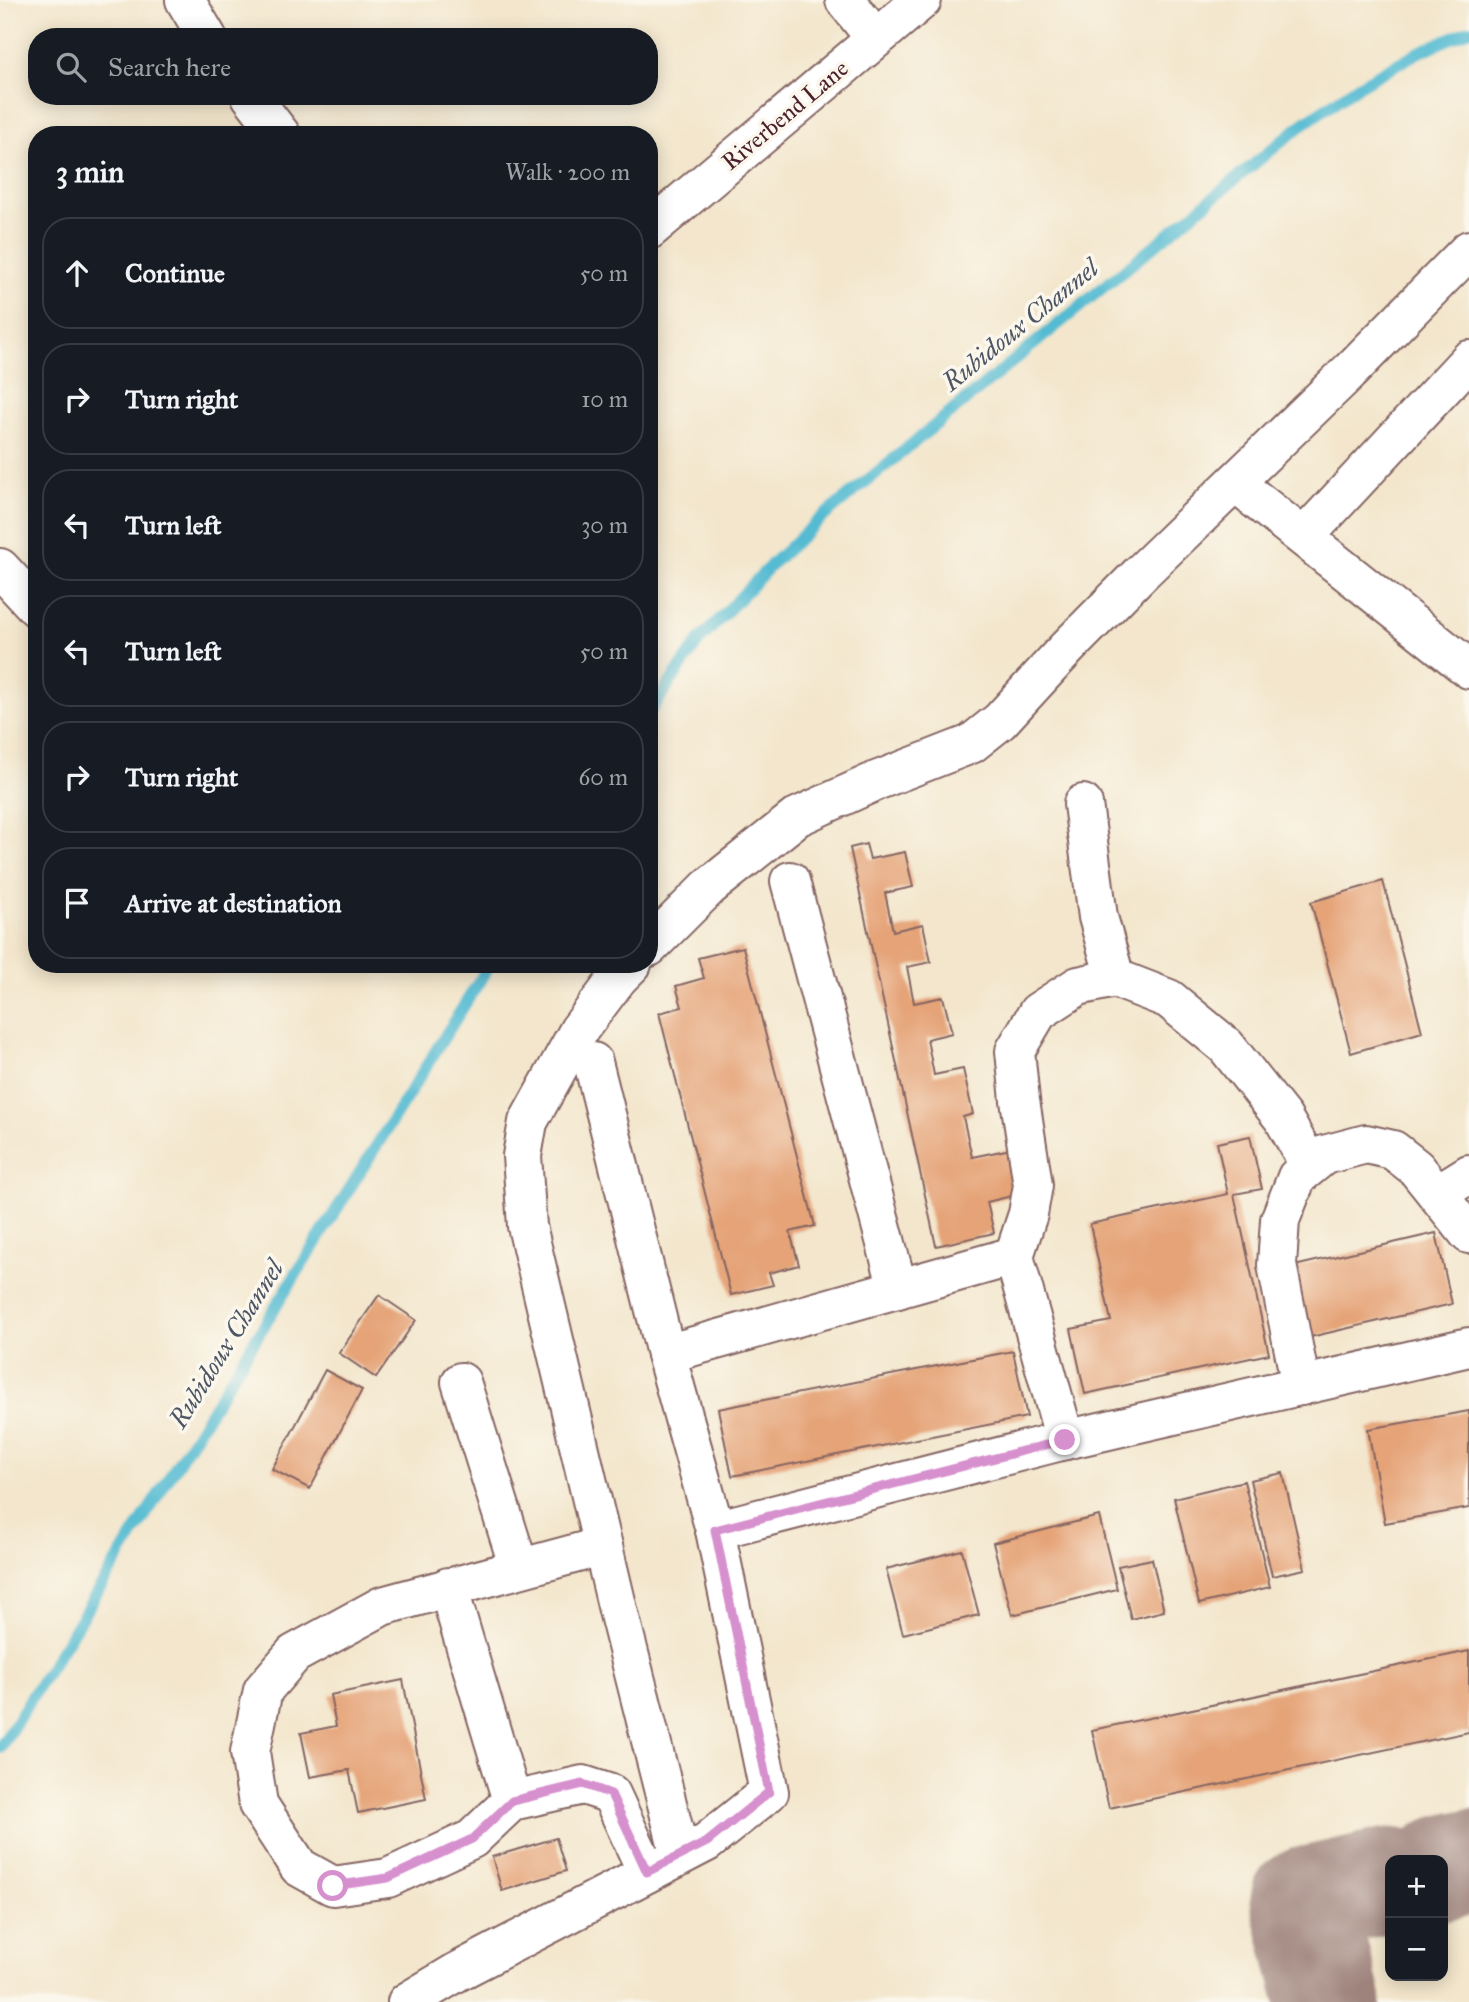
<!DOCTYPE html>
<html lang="en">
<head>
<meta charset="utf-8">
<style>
  body { margin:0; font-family:"IM FELL Great Primer",serif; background:#242831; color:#f1f3f6 }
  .controls { position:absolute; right:21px; bottom:21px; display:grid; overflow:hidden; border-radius:14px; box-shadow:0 4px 18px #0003 }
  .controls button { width:63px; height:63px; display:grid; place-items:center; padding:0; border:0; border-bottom:2px solid #363941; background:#171b24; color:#f1f3f6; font:35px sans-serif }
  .stop { position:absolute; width:21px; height:21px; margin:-16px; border:5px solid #d690ce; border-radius:50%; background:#fff }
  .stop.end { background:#d690ce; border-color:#fff; box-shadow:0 2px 7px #0008 }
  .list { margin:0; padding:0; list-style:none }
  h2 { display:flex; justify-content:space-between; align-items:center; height:91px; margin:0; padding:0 28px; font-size:30px }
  h2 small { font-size:23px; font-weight:400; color:#9ea1a6 }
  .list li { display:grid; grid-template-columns:46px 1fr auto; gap:21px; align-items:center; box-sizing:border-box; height:112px; margin:0 14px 14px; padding:0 14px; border:2px solid #363941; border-radius:28px }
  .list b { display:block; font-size:26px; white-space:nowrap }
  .list em { font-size:23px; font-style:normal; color:#9ea1a6 }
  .icon { flex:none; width:38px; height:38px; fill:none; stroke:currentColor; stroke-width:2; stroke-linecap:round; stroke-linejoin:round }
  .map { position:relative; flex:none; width:1469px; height:2002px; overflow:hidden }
  .search { position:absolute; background:#171b24; box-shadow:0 4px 18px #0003; left:28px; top:28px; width:630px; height:77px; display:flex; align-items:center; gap:18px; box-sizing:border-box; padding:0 24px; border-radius:28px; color:#9ea1a6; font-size:26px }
  .panel { position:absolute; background:#171b24; box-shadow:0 4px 18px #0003; left:28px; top:126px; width:630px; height:847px; border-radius:28px }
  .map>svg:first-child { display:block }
</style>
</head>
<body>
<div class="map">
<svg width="1469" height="2002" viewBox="0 0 1469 2002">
  <rect width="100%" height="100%" fill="#fbf7ec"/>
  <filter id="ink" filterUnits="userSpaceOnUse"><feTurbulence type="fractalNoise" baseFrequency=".0143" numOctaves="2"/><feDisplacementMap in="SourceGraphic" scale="14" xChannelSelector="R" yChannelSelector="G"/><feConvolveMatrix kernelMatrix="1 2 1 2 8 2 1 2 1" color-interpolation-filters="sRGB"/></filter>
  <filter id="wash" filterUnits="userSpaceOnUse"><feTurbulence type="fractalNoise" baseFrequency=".00686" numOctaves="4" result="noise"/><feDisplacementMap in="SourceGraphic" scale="28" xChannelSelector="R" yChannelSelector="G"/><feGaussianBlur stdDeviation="1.57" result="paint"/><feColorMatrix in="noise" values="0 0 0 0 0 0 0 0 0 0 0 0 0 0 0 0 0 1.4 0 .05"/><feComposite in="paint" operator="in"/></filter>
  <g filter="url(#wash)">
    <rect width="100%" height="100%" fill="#f3e6cc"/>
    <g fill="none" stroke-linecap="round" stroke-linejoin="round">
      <g stroke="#54bbd2" stroke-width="12">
        <polyline points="649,713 699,641 773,563 819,520 1303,124 1360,85 1417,53 1469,30"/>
        <polyline points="0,1748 490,964"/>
      </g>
      <g stroke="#9e827c" stroke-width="105">
        <polyline points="1443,1868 1469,1862"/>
        <polyline points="1329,2002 1303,1900 1390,1880"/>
      </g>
    </g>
    <g id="blocks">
      <g fill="#e5a377">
        <polygon points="866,844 870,859 905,852 913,887 885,893 893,931 923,924 931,962 907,967 914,1003 943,997 952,1033 927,1039 934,1075 963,1069 973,1114 963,1117 972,1157 1011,1149 1020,1194 987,1202 994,1233 936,1246 850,848"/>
        <polygon points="1383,881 1422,1032 1351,1053 1311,902"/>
        <polygon points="743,947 815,1226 790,1232 799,1265 769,1273 773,1285 731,1295 659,1013 682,1007 676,986 704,978 698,958"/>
        <polygon points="1250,1136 1262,1189 1234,1194 1269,1354 1085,1394 1071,1329 1111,1321 1090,1224 1228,1194 1217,1143"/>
        <polygon points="1436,1233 1452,1304 1306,1338 1290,1267"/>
        <polygon points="379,1295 416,1320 376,1378 339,1353"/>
        <polygon points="1013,1351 1027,1417 732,1476 718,1409"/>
        <polygon points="325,1370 362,1390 310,1489 272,1469"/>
        <polygon points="1469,1411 1469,1508 1385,1523 1368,1429"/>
        <polygon points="1283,1473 1305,1569 1272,1576 1250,1480"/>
        <polygon points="1244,1481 1270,1587 1199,1604 1174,1498"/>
        <polygon points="1099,1516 1117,1589 1012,1615 993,1543"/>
        <polygon points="962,1550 979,1615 903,1634 886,1569"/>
        <polygon points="1152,1559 1164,1611 1131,1619 1118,1566"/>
        <polygon points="1469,1651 1469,1732 1109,1808 1092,1730"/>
        <polygon points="403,1680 426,1799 358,1813 349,1770 310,1777 301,1733 336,1726 330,1695"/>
        <polygon points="556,1838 566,1871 502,1891 492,1857"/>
      </g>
    </g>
  </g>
  <g filter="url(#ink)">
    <use href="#blocks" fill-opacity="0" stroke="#856563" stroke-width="2"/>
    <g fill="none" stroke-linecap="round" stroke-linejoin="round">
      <defs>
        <g id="minor">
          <polyline points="185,0 207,37"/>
          <polyline points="845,0 875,38"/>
          <polyline points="251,96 281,135"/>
          <polyline points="649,230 922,0"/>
          <polyline points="1235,483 1469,669"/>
          <polyline points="1304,537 1469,360"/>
          <polyline points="0,568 37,608"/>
          <polyline points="1083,804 1098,917 1115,978"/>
          <polyline points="790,881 898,1289"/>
          <polyline points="649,947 709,887 797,817 876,781 971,744 1000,721 1066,649 1141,573 1350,371 1469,250"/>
          <polyline points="632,964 618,978 579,1030 528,1122 522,1156 527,1226 618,1610 680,1855"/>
          <polyline points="593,1062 666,1354 715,1530"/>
          <polyline points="1437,1194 1469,1174"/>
          <polyline points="1014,1256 1028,1214 1033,1185 1020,1100 1015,1051 1038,1012 1078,986 1115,978 1169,999 1226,1046 1283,1118 1310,1166"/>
          <polyline points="666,1354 1014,1256 1065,1440"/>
          <polyline points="461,1382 519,1568"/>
          <polyline points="1301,1386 1277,1265 1280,1220 1297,1177 1324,1155 1366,1144 1393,1150 1416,1168 1469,1234"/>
          <polyline points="603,1546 382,1606 294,1654 263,1690 250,1752 258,1804 299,1867 333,1886 388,1878 472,1839 512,1801 583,1785 611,1794 647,1872"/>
          <polyline points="448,1587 512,1801"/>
          <polyline points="407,2002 457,1972 707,1842 769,1792 715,1530 1065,1440 1469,1347"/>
        </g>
      </defs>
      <use href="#minor" stroke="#856563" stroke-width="42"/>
      <use href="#minor" stroke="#fff" stroke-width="38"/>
    </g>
  </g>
  <g fill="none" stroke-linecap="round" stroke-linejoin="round" filter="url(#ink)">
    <polyline stroke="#d690ce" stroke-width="9" points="333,1886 388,1878 472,1839 512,1801 583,1784 611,1794 647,1872 707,1842 769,1792 715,1530 1065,1440"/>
  </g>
  <g text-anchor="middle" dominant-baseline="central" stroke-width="7" stroke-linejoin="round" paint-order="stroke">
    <g font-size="24" fill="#4a1f2b" stroke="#fbf7ec">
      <text transform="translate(785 115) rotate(-40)">Riverbend Lane</text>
    </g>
    <g font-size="26" font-style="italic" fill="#4e5665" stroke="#fbf7ec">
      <text transform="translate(1020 325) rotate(-39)">Rubidoux Channel</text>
      <text transform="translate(226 1344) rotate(-58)">Rubidoux Channel</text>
    </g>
  </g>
</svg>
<div class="controls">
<button>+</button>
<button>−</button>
</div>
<div class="stop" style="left:333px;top:1886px"></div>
<div class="stop end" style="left:1065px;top:1440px"></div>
<div class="search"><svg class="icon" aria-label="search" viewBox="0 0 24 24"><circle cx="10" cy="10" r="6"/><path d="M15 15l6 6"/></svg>Search here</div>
<section class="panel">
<h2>3 min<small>Walk · 200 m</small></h2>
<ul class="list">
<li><svg class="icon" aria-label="ahead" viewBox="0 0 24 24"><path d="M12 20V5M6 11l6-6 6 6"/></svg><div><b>Continue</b></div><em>50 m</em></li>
<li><svg class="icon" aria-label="right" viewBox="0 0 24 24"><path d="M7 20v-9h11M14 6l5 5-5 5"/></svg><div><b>Turn right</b></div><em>10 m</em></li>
<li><svg class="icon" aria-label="left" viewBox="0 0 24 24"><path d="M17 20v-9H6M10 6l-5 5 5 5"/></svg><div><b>Turn left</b></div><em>30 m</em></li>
<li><svg class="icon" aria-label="left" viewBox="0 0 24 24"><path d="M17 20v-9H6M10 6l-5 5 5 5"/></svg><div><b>Turn left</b></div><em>50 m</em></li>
<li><svg class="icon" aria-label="right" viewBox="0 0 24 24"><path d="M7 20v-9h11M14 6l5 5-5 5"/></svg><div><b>Turn right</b></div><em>60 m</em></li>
<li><svg class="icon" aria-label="arrive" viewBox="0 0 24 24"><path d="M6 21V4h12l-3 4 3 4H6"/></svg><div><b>Arrive at destination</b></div></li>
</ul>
</section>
</div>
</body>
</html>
